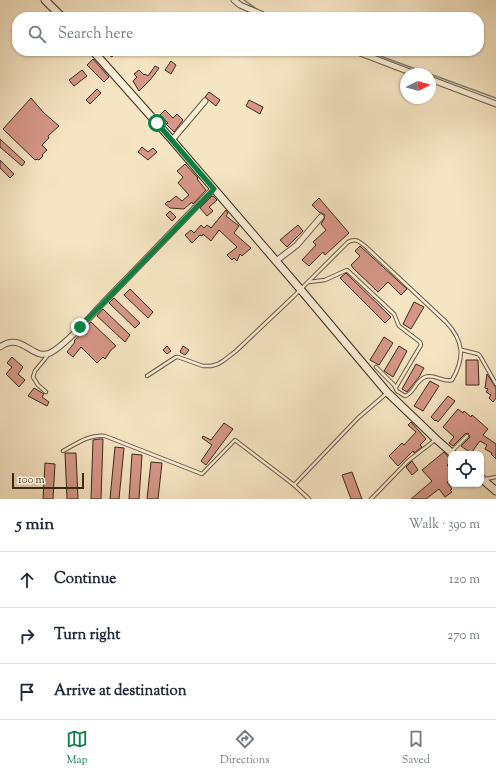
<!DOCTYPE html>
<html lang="en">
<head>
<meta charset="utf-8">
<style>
  body { margin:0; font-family:"Sorts Mill Goudy",serif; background:#f2f2f3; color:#1f2937 }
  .controls { position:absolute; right:12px; bottom:12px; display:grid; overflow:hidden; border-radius:8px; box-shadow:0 1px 3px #0004 }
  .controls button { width:36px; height:36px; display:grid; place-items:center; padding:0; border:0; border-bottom:1px solid #e0e1e3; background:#fff; color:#1f2937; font:20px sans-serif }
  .compass { position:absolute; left:400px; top:68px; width:36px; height:36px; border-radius:50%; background:#fff; box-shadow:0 1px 3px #0004; rotate:85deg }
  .scale { position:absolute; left:12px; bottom:10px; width:72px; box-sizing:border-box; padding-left:4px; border:2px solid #3c2a18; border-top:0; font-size:11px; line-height:14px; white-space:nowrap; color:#3c2a18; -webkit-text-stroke:3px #f9eed8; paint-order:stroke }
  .stop { position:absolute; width:12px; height:12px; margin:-9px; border:3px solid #0b8043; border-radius:50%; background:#fff }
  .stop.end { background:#0b8043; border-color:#fff; box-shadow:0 1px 4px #0008 }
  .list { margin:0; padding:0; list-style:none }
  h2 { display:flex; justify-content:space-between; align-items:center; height:52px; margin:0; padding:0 16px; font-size:17px }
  h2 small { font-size:13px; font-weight:400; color:#747a83 }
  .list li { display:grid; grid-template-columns:26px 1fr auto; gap:12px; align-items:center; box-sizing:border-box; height:56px; padding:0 16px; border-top:1px solid #e0e1e3 }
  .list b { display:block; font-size:15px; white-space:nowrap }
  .list em { font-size:13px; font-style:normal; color:#747a83 }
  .icon { flex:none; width:22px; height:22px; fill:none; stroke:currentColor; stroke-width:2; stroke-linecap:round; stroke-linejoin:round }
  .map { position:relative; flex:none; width:496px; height:499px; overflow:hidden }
  .search { position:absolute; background:#fff; box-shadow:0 1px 3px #0004; left:12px; right:12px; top:12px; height:44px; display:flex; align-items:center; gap:10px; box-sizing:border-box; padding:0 14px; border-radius:16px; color:#747a83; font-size:15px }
  .sheet { height:220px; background:#fff }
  nav { display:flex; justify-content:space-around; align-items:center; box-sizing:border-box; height:56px; border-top:1px solid #e0e1e3; background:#fff; font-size:11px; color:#747a83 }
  nav a { display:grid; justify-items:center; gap:2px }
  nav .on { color:#0b8043 }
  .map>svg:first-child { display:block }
</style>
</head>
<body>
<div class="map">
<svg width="496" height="499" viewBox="0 0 496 499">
  <rect width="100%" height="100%" fill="#f6e5c3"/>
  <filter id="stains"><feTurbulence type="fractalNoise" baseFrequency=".005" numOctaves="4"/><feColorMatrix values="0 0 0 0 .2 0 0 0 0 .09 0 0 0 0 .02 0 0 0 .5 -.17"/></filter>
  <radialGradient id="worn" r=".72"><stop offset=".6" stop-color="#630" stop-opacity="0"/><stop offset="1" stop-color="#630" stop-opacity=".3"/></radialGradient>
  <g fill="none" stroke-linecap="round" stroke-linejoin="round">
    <g stroke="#78827a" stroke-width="1.5">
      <polyline points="244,0 261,12"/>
      <polyline points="268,15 274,17"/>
      <polyline points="367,51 429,74"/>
      <polyline points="430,74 496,98"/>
    </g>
  </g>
  <g fill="#d69789" stroke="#3c2a18">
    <polygon points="109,51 116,51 112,57 107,54"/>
    <polygon points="93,59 109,77 104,82 87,65"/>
    <polygon points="171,61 176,65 171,74 165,70"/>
    <polygon points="155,66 159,68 151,79 139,91 133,81 137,77 134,74 139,70 144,75 145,74 148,76"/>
    <polygon points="82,70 87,76 74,86 69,80"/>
    <polygon points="97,89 101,93 90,104 86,100"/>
    <polygon points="209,92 220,100 216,106 205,97"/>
    <polygon points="31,98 44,113 59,126 48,136 49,138 42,145 47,150 42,155 43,156 39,160 37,159 36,160 34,159 3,129"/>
    <polygon points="249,100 263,107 260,114 246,106"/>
    <polygon points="165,110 173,118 177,114 183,120 174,132 166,124 168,123 160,115"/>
    <polygon points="0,139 25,162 22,166 0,147"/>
    <polygon points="142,147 148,152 153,148 157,152 148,160 138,152"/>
    <polygon points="0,160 14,174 10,178 0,168"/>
    <polygon points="185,164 198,178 197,179 206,190 193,204 192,202 184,209 170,208 165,204 168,201 169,202 176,196 182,201 189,195 178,183 183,177 177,171"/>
    <polygon points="212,196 213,196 217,200 209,207 213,211 207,216 200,208"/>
    <polygon points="319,198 349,233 325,255 323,252 309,266 302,260 316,245 313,242 326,230 321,224 324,219 325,215 322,213 320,213 312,205"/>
    <polygon points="226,210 228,213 226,216 239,226 234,233 251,248 242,256 240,254 237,261 234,258 232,260 227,255 237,247 219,230 211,241 203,234 202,236 200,235 192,243 185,235 191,230 194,233 201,225 204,228 207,225 211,228"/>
    <polygon points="170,211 176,217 172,221 166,215"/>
    <polygon points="298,225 303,231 287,247 280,240"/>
    <polygon points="360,246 407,289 401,295 388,282 378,292 353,268 351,265 360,256 355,251"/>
    <polygon points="346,273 391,317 385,323 340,278"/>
    <polygon points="130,289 153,312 148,318 124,295"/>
    <polygon points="114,298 140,323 135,328 109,303"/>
    <polygon points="414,302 424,307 411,329 403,324"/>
    <polygon points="103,309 130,335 125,342 97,316"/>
    <polygon points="91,322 116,346 111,350 105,359 103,357 97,363 81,347 73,357 67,352 75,342 74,341"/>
    <polygon points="384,337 393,343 379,365 370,360"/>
    <polygon points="167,346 171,351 167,354 163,350"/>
    <polygon points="183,346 189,350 185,355 180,352"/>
    <polygon points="399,346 407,351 393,377 384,371"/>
    <polygon points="12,357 23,367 18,374 25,380 19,387 6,374 12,367 7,363"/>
    <polygon points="466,360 478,360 479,385 466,385"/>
    <polygon points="416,364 424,368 419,377 407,392 402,389"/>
    <polygon points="487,374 496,388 496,398 493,402 489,398 491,395 486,392 488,389 485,388"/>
    <polygon points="430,381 439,386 423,411 414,406"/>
    <polygon points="34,388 44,394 42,397 49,402 47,406 28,396"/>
    <polygon points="448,396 455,401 438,422 436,420 435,421 431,417"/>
    <polygon points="458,409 463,413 464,411 471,417 472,415 488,429 483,435 496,444 496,459 491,454 492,453 485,449 487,445 480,441 471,453 461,446 470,437 468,433 465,434 453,446 449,443 454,437 443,427"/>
    <polygon points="411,422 426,439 420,445 422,447 414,453 413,451 398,466 389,456 402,443 404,445 416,432 408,425"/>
    <polygon points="224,423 233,429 206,465 201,461 212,445 202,438 203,436 211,440"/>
    <polygon points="99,439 103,439 101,499 91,499 93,440"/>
    <polygon points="115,447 124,448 119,499 110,499"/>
    <polygon points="444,452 451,460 451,462 447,465 451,470 451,479 447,482 452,489 450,490 452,492 445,497 439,489 426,499 411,499 432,481 422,470"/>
    <polygon points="65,453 76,453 78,499 67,499"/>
    <polygon points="132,454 142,455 139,499 129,499"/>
    <polygon points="412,461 418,470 412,475 406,467"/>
    <polygon points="151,462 162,463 158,499 147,499"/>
    <polygon points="45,463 55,464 53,499 43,499"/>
    <polygon points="352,472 362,499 351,499 342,475"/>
  </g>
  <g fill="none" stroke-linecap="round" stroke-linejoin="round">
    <defs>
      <g id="lane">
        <polyline points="309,282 325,280 347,270 394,314 399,326 420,342 421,345 396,387"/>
        <polyline points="462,350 478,354 480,356 496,384"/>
        <path d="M147,376L176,357H178L203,366H211L218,364L223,361L236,351L293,297L348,242C355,238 359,241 365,246L446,322C464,341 465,358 452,380C443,383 434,373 425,377C415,381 414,394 405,396L397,391L394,385L376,367"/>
        <polyline points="46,392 38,385 33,377 35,371 48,355"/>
        <path d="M63,451C76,444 89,434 105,436L202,474L235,440L294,485L358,418L387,393"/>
        <polyline points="451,452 467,436"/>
        <polyline points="486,479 496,477"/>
        <polyline points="294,485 309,499"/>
        <polyline points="371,499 408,461 435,440"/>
      </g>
      <g id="street">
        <polyline points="234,0 240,5 268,17"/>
        <polyline points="355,51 415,74"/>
        <polyline points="430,79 496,104"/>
        <polyline points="172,140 205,101"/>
        <polyline points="276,261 297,245 321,217"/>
        <path d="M0,347C22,331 32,361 50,353C66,345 91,316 103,303C140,265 177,227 213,189"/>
      </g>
      <g id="secondary">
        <polyline points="45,0 62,17"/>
        <polyline points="93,51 172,140 301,290 387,392 436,439 453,454"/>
        <polyline points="481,478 496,491"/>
      </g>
    </defs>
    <use href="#lane" stroke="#6a5943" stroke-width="4.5"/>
    <use href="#street" stroke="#6a5943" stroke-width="7"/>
    <use href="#secondary" stroke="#3c2a18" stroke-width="9"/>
    <use href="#lane" stroke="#f9eed8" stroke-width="2.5"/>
    <use href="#street" stroke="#f9eed8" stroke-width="5"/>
    <use href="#secondary" stroke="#f9eed8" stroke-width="7"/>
  </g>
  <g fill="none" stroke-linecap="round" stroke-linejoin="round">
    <polyline stroke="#0b8043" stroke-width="5" points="80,327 214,189 157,123"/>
  </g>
  <rect width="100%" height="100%" filter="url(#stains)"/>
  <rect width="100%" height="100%" fill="url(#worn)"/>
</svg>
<div class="controls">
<button><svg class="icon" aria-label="locate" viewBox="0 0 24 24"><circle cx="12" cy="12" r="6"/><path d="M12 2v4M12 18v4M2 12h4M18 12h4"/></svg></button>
</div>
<svg class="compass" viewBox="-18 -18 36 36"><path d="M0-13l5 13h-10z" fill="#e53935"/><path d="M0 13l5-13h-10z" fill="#747a83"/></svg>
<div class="scale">100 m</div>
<div class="stop" style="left:157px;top:123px"></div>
<div class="stop end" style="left:80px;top:327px"></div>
<div class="search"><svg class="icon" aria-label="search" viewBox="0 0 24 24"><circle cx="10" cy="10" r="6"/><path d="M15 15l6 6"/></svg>Search here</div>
</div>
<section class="sheet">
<h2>5 min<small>Walk · 390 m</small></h2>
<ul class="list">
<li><svg class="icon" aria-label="ahead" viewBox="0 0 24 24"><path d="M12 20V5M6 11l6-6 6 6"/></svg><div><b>Continue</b></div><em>120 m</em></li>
<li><svg class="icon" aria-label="right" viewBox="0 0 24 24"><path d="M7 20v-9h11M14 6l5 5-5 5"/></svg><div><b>Turn right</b></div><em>270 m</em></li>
<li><svg class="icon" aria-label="arrive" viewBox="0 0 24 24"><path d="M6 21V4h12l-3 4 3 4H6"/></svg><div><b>Arrive at destination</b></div></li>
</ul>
</section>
<nav>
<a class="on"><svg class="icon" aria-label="map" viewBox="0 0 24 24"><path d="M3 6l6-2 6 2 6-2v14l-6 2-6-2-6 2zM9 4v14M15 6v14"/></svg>Map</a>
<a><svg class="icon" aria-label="directions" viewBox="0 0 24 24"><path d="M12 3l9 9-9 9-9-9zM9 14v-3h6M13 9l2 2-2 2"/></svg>Directions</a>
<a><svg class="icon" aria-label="saved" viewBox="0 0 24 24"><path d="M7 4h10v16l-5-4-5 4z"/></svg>Saved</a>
</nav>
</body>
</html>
